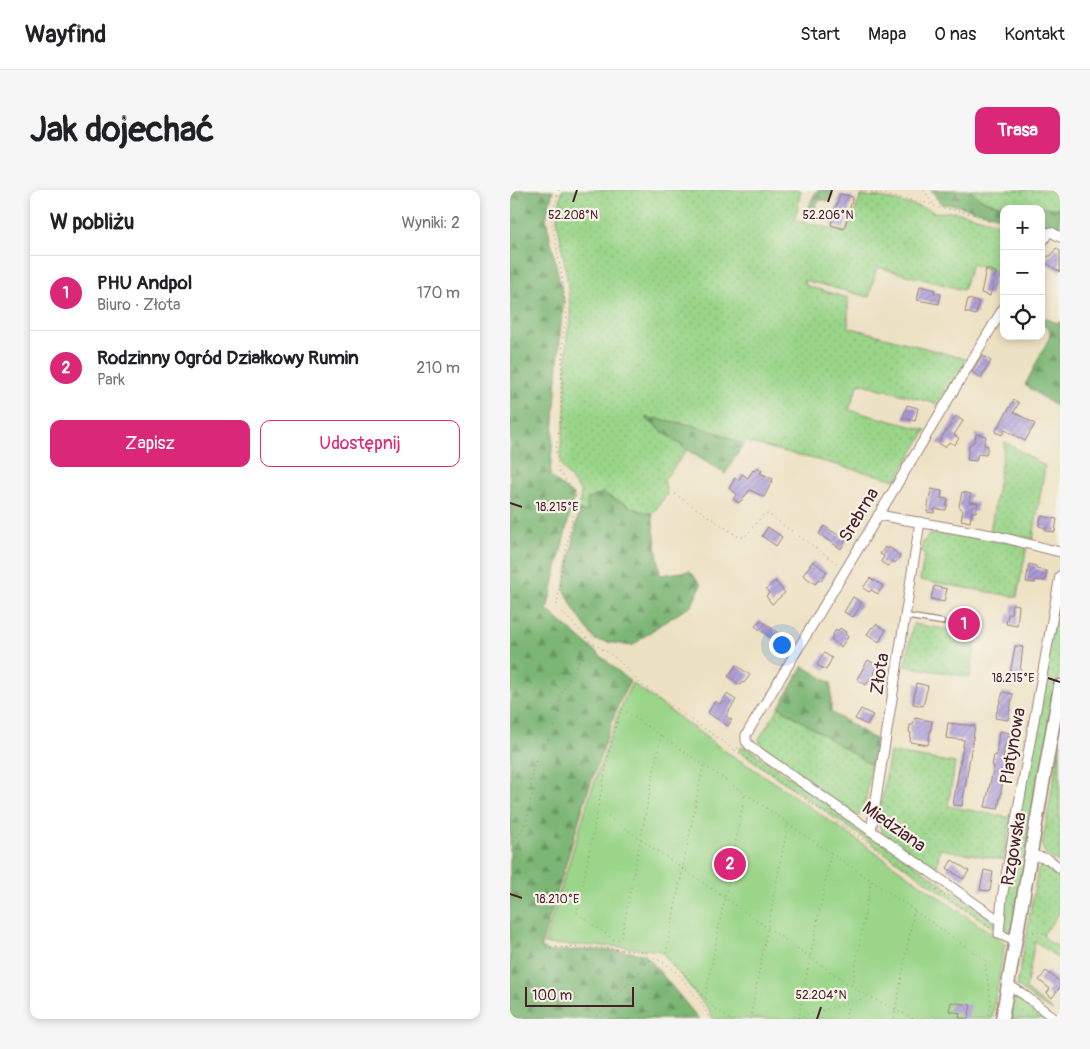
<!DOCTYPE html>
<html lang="pl">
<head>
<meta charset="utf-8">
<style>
  body { margin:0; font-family:Pangolin,sans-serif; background:#f6f6f6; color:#202124 }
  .controls { position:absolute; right:15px; top:15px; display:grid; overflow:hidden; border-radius:10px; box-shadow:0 2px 8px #0003 }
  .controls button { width:45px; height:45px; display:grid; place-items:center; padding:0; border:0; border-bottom:1px solid #e0e0e0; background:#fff; color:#202124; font:25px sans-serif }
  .scale { position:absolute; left:15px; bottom:12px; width:109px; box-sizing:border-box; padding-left:5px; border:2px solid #4a1f2b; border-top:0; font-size:14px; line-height:18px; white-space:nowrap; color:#4a1f2b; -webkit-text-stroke:4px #f7f3e8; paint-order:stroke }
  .you { position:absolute; left:271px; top:454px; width:18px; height:18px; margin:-12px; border:4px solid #fff; border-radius:50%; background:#1a73e8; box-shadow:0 0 0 8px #1a73e833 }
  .badge { display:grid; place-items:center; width:32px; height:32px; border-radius:50%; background:#db2777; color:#fff; font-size:16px; font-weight:700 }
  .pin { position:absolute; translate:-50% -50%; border:2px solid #fff; box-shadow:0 1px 5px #0006 }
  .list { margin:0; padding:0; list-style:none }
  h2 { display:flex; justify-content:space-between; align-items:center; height:65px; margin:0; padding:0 20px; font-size:21px }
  h2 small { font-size:16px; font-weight:400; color:#757577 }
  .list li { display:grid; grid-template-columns:32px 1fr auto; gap:15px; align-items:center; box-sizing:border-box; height:75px; padding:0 20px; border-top:1px solid #e0e0e0 }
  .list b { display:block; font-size:19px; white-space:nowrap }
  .list p { margin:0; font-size:16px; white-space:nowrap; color:#757577 }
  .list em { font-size:16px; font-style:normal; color:#757577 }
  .actions { display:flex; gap:10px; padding:15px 20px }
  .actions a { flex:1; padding:11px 0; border:1px solid #db2777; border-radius:10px; text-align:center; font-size:18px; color:#db2777 }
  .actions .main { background:#db2777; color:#fff }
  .icon { flex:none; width:28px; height:28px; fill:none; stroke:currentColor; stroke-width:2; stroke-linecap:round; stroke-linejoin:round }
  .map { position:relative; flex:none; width:550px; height:829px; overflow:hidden; border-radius:10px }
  header { display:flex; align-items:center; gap:30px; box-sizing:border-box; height:70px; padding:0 25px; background:#fff; border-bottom:1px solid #e0e0e0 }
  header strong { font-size:24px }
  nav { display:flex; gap:28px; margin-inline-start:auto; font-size:18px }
  .intro { display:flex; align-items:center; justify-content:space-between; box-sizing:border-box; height:120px; padding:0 30px }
  h1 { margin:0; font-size:35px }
  .button { padding:12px 22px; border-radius:10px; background:#db2777; color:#fff; font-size:18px; font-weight:700 }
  main { display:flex; gap:30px; padding:0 30px }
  aside { flex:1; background:#fff; border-radius:10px; box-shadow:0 2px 8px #0003 }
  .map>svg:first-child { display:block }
</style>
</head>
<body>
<header>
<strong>Wayfind</strong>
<nav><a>Start</a><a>Mapa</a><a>O nas</a><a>Kontakt</a></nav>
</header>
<div class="intro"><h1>Jak dojechać</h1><a class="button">Trasa</a></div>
<main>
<aside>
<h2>W pobliżu<small>Wyniki: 2</small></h2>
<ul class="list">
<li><span class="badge">1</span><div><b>PHU Andpol</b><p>Biuro · Złota</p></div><em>170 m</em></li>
<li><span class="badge">2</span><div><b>Rodzinny Ogród Działkowy Rumin</b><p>Park</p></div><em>210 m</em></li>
</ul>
<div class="actions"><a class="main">Zapisz</a><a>Udostępnij</a></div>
</aside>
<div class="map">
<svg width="550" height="829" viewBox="0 0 550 829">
  <defs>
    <pattern id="grass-dots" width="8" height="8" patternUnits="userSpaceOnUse" patternTransform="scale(1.25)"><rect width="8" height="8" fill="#9ad589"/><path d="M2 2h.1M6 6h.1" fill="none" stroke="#86b676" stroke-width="1.8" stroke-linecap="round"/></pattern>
    <pattern id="forest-firs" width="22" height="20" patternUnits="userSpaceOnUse" patternTransform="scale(1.25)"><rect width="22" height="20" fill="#7bb675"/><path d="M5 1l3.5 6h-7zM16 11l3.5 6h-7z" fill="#679360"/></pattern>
    <pattern id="building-hatch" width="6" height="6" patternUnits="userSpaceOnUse" patternTransform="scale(1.25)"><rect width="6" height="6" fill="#a89ad9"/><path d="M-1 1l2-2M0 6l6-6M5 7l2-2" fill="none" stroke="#8b7db0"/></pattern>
  </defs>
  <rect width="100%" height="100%" fill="#f7f3e8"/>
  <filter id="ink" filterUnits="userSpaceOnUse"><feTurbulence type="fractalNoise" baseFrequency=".02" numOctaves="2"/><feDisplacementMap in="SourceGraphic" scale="10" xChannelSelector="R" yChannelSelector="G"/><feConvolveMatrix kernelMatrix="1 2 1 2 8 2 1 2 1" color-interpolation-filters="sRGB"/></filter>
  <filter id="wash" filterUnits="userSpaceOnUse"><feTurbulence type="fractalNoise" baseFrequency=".0096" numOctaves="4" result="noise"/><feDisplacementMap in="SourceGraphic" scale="20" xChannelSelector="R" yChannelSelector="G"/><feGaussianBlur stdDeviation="1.12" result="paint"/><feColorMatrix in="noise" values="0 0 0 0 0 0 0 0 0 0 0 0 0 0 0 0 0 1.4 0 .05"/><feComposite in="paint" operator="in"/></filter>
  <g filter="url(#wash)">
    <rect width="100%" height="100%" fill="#ede1c3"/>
    <g fill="url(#grass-dots)" stroke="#727a5a">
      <path d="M52,0H291L285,30L336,42L351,6L370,7L418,19C427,25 434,21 444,22C460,24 478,31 494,35V84L462,74L453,100L367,77L359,107L294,90L297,96L338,108V137L459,170L431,215L349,193L339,220L416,240L386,290L240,253L237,251L233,255L210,243L136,229L177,260L154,290L157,304L142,324L128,320L92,303L78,322L69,321L71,302L52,277L50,264L55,226L57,145L61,129L57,87L47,29Z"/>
      <path d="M459,0H550V19C518,15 485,24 459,0Z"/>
      <polygon points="495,252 535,276 523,349 480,342"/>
      <polygon points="431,342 486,349 517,356 507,407 410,390 415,363 410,361 414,351 419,345"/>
      <polygon points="550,395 550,480 505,735 501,742 496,743 493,733 497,698"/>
      <polygon points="403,434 467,444 460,487 395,476"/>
      <polygon points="269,517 361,575 354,623 346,626 252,561 249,549"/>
      <polygon points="550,553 550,673 536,665 532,656"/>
      <polygon points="233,557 238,558 483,730 487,735 486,740 229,561 230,558"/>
      <polygon points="380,562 445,573 438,616 501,628 494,670 430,659 426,681 373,644 368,632"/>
      <polygon points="533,675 550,687 550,722 533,745 542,754 543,753 550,758 550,770 525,751 516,799 543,821 532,815 507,796 528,679"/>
      <polygon points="506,803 537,829 501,829"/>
    </g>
    <g fill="url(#forest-firs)" stroke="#626a50">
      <path d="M0,0H43L36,29L54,111L51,133L40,286L64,306L37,420L120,491L108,515L76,607L31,756L37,762C70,759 102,759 135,764L189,829H0Z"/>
      <polygon points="308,0 322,0 323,7 319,11 315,10 308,11 303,24 297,21 304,5"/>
      <polygon points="421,0 459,0 475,12 493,16 515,19 494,19 494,28 445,15 431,14"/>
      <polygon points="535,17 550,19 550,39 547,37 531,38 531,19 525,19"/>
      <polygon points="531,126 547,133 550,132 550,219 515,195 540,146 539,138 531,134"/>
      <path d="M135,228C169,230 203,239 233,255L215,284L177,260Z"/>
      <polygon points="92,303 128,320 142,324 150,385 180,381 191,395 182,415 147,437 122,456 85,450 65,421 54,399 69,321 77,322 77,310"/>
      <polygon points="293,476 321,493 321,522 366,550 361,575 269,517"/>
    </g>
    <polygon fill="#9ad589" stroke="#727a5a" points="122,493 215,561 261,590 495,753 482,829 203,829 199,820 151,761 114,757 34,754 79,608 110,519"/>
    <g id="blocks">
      <g fill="url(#building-hatch)">
        <polygon points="330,4 343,7 334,39 321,35"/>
        <polygon points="546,58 550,61 550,82 534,72 538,66 541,66"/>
        <polygon points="476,79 486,82 480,106 471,103"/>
        <polygon points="410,96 425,100 424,102 431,104 429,114 407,110"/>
        <polygon points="458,109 469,112 466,125 455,122"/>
        <polygon points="472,165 481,171 471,188 462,182"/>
        <polygon points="504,210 509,213 504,222 525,234 515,251 495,240 492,245 485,242"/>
        <polygon points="397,215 408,218 405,231 393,228"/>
        <polygon points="446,226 453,231 444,245 449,248 445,255 439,252 435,257 428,253"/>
        <polygon points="466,244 476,246 474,255 478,256 476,265 468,264 466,271 457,270 459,256 465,251"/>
        <polygon points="247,277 252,281 250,283 263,289 254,307 240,300 229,313 223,309 227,304 219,298 225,288 229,290 232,284 238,288 243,280 245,281"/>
        <polygon points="421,299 432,301 431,308 438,309 436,320 425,319 424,323 417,322"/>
        <polygon points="452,302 461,304 459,312 468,313 466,322 462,321 460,332 451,330 453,321 449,316"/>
        <polygon points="531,326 547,329 545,342 536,341 536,338 529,336"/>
        <polygon points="314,336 336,350 331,359 309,344"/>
        <polygon points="258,337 272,347 266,356 252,346"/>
        <polygon points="375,357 378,359 379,357 390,366 385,373 382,371 378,376 371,372 374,366 370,364"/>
        <polygon points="303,371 317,382 311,391 309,389 305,394 293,385"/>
        <polygon points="519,374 526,376 526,379 537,381 535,391 525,390 525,393 516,392"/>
        <polygon points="360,388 373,396 368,404 361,400 359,402 353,398"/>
        <polygon points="265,391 275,403 262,414 256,406 259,403 256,399"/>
        <polygon points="424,396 437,399 434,412 421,409"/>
        <polygon points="343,407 352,413 343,427 334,422"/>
        <polygon points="502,414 509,415 507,436 496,434 498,424 501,424"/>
        <polygon points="459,422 468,423 465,441 441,437 443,428 457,431"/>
        <polygon points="250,430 278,450 273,457 245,436"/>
        <polygon points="366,434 376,440 369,452 357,444 362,437 363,438"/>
        <polygon points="330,438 336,442 335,444 338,447 331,457 321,449 326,439 328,441"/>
        <polygon points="505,456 513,457 510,481 512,482 510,492 499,490"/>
        <polygon points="314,463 322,468 316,480 307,475"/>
        <polygon points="358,470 368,476 364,483 365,483 356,495 347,489"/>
        <polygon points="226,475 240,485 234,493 233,492 230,495 218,486"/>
        <polygon points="406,493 418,496 413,516 403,514"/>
        <polygon points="493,502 503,504 498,530 485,528"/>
        <polygon points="217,504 226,510 216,526 222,530 218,536 198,523 205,511 210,514"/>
        <polygon points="351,519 363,525 357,535 345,529"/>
        <polygon points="405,528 422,531 418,555 400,552 401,543 399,542 400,535 403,535"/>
        <polygon points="438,533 465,536 452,616 443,615 454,550 436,548"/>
        <polygon points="489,541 501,543 499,556 495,555 493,567 497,568 488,619 475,617 484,576 482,576 484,565 486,566"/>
        <polygon points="442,670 459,681 453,689 437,678"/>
        <polygon points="474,680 483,682 480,701 470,700"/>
        <polygon points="536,781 550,792 550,797 542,808 537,803 540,799 529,790"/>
        <polygon points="441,812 461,815 458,829 449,828 450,823 439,821"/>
      </g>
    </g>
  </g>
  <g filter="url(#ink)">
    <use href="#blocks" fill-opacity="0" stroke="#9c8077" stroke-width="1"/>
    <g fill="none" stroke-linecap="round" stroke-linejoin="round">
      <defs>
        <polyline id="lane" points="395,426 432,432"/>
        <g id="street">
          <polyline points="531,54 538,43 541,42 550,47"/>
          <polyline points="494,117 236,545 236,551 240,556 490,731 489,744 498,748 505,749"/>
          <polyline points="368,325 487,346 550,362"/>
          <polyline points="361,641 410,332"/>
          <polyline points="521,665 538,669 550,678"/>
          <polyline points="490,731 492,708 550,386"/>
          <polyline points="498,795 513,804 545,829"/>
        </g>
        <polyline id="secondary" points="492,829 550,496"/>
      </defs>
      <use href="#lane" stroke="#9c8077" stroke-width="7"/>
      <use href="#street" stroke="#9c8077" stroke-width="11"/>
      <use href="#secondary" stroke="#9c8077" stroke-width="15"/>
      <g stroke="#9c8077" stroke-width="1" stroke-dasharray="1 4" stroke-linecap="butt">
        <polyline points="49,0 41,28 52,87 57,128 53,145 51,200 51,224 46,262 49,282 61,296 66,304 65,316 51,383 47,417 80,451 106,468 132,495 225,560 230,556"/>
        <polyline points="351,0 417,13 432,19 440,19 494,32"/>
        <polyline points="414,0 424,16"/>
        <polyline points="165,304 229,347 235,347 253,325 258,324 328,374"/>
        <polyline points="151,545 111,749 104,750 67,723 102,548 112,519 278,633 240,829"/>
        <polyline points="225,560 480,738"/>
        <polyline points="193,576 156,763 195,808 235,604"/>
        <polyline points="90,621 350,802 404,829"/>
        <polyline points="278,634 321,663 288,829"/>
        <polyline points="0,655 11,642 18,627 22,604 20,590 24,574 43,541 49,523 50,507 53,500 80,451"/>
        <polyline points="321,663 404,720 384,829"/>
        <polyline points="405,721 475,770 481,815 477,829"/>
        <polyline points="518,743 531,742 541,748"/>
        <polyline points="36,757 87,758 135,762 159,776 168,784 191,813 200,829"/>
        <polyline points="342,795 361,691"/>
        <polyline points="196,809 203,817 220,829"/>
        <polyline points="84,829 142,768"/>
        <polyline points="283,829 359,807"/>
        <polyline points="336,829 338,814"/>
      </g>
      <use href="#lane" stroke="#fff" stroke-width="4.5"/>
      <use href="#street" stroke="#fff" stroke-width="9"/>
      <use href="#secondary" stroke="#fff" stroke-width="12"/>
    </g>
  </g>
  <path fill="none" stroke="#4a1f2b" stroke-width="2" d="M63,12L67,0M318,12L322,0M0,313L12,317M538,488L550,492M0,704L12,708M307,829L311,817"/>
  <g text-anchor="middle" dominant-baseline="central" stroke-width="4.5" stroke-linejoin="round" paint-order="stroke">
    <g font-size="18" fill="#4a1f2b" stroke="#f7f3e8">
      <text transform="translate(349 325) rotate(-59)">Srebrna</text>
      <text transform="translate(370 484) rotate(-81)">Złota</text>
      <text transform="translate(503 556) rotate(-80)">Platynowa</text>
      <text transform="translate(384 637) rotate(35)">Miedziana</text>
      <text transform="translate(504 659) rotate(-80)">Rzgowska</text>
    </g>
  </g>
  <g font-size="12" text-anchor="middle" fill="#4a1f2b" stroke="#f7f3e8" stroke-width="4.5" stroke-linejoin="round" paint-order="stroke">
    <text x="63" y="29">52.208°N</text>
    <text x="318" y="29">52.206°N</text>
    <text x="47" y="321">18.215°E</text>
    <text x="503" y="492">18.215°E</text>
    <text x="47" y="713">18.210°E</text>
    <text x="311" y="809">52.204°N</text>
  </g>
</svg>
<div class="controls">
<button>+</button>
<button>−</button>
<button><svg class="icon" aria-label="locate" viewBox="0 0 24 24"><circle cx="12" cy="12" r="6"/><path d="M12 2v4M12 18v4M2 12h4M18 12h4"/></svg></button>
</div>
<div class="scale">100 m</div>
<div class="you"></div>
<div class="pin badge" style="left:454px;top:434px">1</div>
<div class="pin badge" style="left:220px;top:674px">2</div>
</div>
</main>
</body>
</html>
